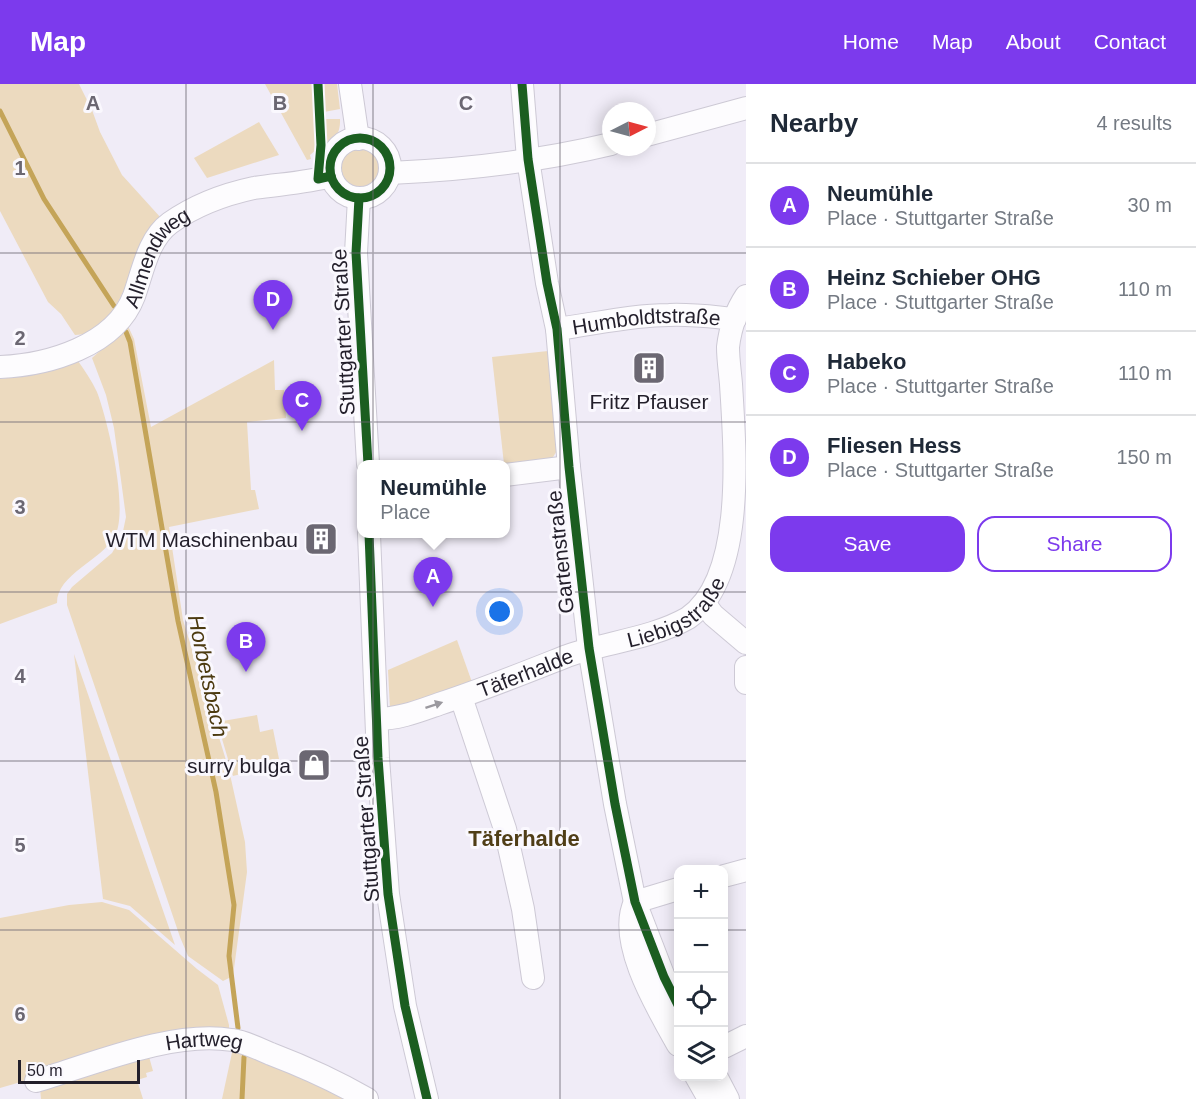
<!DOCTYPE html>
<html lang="en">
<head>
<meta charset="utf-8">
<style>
  body { margin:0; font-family:Helvetica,sans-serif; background:#f6f6f7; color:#1f2937 }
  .controls { position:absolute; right:18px; bottom:18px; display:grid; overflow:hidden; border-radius:12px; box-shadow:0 3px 15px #0003 }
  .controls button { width:54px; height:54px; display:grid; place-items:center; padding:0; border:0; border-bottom:2px solid #e0e1e3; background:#fff; color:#1f2937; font:30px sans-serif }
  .compass { position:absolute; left:602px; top:18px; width:54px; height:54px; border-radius:50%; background:#fff; box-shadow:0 3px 15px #0003; rotate:84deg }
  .scale { position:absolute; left:18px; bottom:15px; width:122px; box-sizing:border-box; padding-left:6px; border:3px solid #231f2b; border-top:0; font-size:16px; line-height:21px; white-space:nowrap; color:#231f2b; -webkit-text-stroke:4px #faf8fe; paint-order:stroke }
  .you { position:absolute; left:500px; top:528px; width:21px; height:21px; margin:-15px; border:4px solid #fff; border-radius:50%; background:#1a73e8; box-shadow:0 0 0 9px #1a73e833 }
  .badge { display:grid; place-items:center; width:39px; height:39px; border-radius:50%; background:#7c3aed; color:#fff; font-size:20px; font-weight:700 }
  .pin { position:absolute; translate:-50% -50px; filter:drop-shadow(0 2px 3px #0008) }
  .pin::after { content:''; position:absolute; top:32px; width:21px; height:18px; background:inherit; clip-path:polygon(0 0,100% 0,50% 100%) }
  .popup { position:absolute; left:357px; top:376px; width:153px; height:78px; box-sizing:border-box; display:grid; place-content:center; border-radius:12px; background:#fff; filter:drop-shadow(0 2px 4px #0005); font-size:20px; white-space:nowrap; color:#747a83 }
  .popup b { font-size:22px; color:#1f2937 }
  .popup::after { content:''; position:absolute; left:50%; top:100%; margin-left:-12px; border:12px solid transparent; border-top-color:#fff }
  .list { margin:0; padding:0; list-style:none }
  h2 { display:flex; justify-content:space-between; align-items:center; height:78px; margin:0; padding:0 24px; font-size:26px }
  h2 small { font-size:20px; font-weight:400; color:#747a83 }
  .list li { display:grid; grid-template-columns:39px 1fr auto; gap:18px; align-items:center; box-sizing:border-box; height:84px; padding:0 24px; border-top:2px solid #e0e1e3 }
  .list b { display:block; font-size:22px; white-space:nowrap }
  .list p { margin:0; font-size:20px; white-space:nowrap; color:#747a83 }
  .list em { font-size:20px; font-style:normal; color:#747a83 }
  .actions { display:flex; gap:12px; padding:18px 24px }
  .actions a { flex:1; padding:14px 0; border:2px solid #7c3aed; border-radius:18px; text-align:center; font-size:21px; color:#7c3aed }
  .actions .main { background:#7c3aed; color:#fff }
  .icon { flex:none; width:33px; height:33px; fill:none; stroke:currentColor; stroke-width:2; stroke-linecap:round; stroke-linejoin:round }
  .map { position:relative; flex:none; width:746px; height:1015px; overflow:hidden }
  header { display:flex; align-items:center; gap:36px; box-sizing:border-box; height:84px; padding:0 30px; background:#7c3aed; color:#fff }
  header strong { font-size:28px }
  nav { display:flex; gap:33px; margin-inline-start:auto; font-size:21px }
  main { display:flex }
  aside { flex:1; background:#fff }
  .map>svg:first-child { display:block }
</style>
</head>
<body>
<header>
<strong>Map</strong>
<nav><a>Home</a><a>Map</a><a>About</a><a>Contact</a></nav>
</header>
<main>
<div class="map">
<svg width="746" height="1015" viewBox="0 0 746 1015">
  <rect width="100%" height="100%" fill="#f0ecf7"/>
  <g fill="#ecdabf">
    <path d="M0,0H79L92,26L100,48L122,91L161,134C152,152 141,170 132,189C120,213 108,251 75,251L61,230L48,218L0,127Z"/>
    <polygon points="265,0 314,0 317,65 310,71 311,75 307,76"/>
    <polygon points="322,0 337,0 340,25 324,28"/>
    <path d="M324,35H340C341,52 330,61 321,75L325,60Z"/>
    <polygon points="259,38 279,71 207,94 194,74"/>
    <circle cx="360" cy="84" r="20"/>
    <polygon points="128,242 134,255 151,343 274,276 275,306 284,306 286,334 247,338 251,406 255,406 259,425 169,443 183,536 229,686 245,758 247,788 233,892 223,897 188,872 180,853 67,521 67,510 72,503 112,469 122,452 126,433 114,344 106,311 92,274"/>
    <polygon points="548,267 558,365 550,378 504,380 492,273"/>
    <path d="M78,277C85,287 92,297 97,308C108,337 129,425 115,452C101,477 57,490 57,519L0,540V295L27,291Z"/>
    <polygon points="457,556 473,601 390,625 388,586"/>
    <polygon points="74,570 175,861 130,822 103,815"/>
    <polygon points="257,631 260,648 273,645 282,690 263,692 257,686 233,692 217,638"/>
    <polygon points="102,818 129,826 197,885 218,901 229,941 229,948 38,993 0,1004 0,834 69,821"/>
    <polygon points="233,964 353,1015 222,1015"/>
    <polygon points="148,969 153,987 146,989 147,993 137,996 143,1015 41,1015 40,1004"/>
  </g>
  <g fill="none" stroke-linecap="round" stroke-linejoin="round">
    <g stroke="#c4a458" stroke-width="5">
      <polyline points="0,27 44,115 114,222"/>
      <polyline points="126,248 130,258 178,537 216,708 234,821 229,872 238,944"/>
      <polyline points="242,1015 244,973"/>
    </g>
    <defs>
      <g id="minor">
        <polyline points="350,0 358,55"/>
        <polyline points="522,0 528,75 547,199 557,245 569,383 589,564 615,720 635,818 664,893 678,921"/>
        <polyline points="647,51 746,24"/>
        <circle cx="360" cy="84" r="30"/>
        <path d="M390,89C462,86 540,77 611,60"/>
        <polyline points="359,114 356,169 368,380"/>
        <path id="s1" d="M557,245C595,240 632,231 669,231C692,230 713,233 735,235"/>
        <path id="s2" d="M0,283C48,281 115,262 134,212C143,187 148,155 170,139C194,122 226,110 254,104C280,100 306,99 331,92"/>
        <polyline points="505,391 569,383"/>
        <polyline points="369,450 378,674 388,810 405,922 427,1015"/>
        <polyline points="705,520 713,531 746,559"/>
        <polyline points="746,583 746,599"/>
        <polyline points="461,613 505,745 523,825 533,894"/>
        <path id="s3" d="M377,635C399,635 419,627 439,620C482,606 524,589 567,572C606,558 651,555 688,534C746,494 735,366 731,300C730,288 728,275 728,263C730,246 736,227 746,212"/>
        <polyline points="724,792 746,786"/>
        <path d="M678,805L635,818C616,857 659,927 678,961"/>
        <polyline points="724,963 746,952"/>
        <polyline points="696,992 709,1015"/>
        <polyline points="716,992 728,1015"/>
        <path id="s4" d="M36,997C93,980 173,946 232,956C246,958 259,965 271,970C305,983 336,997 367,1015"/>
      </g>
    </defs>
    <use href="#minor" stroke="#cdc9d5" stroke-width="24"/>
    <use href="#minor" stroke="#fdfcfe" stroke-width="22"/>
    <defs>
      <g id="cycleway">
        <polyline points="318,0 321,61 318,95 331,92"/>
        <polyline points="522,0 528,75 547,199 557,245 569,383 589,564 615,720 635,818 664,893 678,921"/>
        <circle cx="360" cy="84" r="30"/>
        <polyline points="359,114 356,169 368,380"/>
        <polyline points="369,450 378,674 388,810 405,922 427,1015"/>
      </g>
    </defs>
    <use href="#cycleway" stroke="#faf8fe" stroke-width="13"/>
    <use href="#cycleway" stroke="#1b5e20" stroke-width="9"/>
  </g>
  <defs><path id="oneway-solid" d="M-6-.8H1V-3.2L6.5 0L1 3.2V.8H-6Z" transform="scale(1.5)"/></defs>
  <use fill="#9b999f" href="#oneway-solid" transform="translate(434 621) rotate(-18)"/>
  <path fill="none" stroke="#6b6772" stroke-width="1.5" stroke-opacity="0.55" d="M186,0V1015M373,0V1015M560,0V1015M0,169H746M0,338H746M0,508H746M0,677H746M0,846H678M724,846H746"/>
  <defs>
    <symbol id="building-square" viewBox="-11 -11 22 22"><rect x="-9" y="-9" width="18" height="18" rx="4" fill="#6b6772" stroke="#faf8fe"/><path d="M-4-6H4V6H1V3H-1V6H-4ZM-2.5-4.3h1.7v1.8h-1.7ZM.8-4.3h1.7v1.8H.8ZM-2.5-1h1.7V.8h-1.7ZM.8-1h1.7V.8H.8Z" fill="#fff"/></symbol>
    <symbol id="shop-square" viewBox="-11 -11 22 22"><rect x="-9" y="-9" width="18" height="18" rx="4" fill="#6b6772" stroke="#faf8fe"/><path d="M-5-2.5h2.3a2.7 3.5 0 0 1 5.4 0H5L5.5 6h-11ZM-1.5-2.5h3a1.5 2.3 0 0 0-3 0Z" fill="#fff"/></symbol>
  </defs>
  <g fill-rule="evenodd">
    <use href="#building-square" x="630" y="265" width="38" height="38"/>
    <use href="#building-square" x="302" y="436" width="38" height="38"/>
    <use href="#shop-square" x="295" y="662" width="38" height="38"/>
  </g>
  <g text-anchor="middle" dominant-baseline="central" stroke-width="6" stroke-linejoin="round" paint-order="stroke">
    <g font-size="21" fill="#231f2b" stroke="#faf8fe">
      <text stroke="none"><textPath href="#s2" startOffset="206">Allmendweg</textPath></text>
      <text stroke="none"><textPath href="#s1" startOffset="90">Humboldtstraße</textPath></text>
      <text transform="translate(343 248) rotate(-93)">Stuttgarter Straße</text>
      <text transform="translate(560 468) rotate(-96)">Gartenstraße</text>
      <text stroke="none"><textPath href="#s3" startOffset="321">Liebigstraße</textPath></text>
      <text stroke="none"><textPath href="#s3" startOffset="156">Täferhalde</textPath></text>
      <text transform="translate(366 735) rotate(-94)">Stuttgarter Straße</text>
      <text stroke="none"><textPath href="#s4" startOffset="174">Hartweg</textPath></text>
    </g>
    <g font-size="21" fill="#231f2b" stroke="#faf8fe" text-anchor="end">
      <text x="649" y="317" text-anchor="middle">Fritz Pfauser</text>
      <text x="298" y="455">WTM Maschinenbau</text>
      <text x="291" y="681">surry bulga</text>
    </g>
    <g font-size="22" font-style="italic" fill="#4c3a10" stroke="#faf8fe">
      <text transform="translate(208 592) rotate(78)">Horbetsbach</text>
    </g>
    <g font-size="22" font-weight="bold" fill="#503e17" stroke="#faf8fe">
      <text x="524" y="754">Täferhalde</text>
    </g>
  </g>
  <g font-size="20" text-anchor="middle" font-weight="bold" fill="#6b6772" stroke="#faf8fe" stroke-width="6" stroke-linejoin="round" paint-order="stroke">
    <text x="93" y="26">A</text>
    <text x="280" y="26">B</text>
    <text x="466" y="26">C</text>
    <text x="20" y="91">1</text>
    <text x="20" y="261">2</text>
    <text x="20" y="430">3</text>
    <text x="20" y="599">4</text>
    <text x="20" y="768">5</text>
    <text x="20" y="937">6</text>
  </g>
</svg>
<div class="controls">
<button>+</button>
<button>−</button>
<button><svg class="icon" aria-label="locate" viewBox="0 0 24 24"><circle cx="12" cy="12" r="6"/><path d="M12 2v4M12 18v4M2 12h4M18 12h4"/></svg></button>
<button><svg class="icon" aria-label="layers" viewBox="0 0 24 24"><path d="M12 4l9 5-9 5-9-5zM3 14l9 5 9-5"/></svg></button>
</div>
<svg class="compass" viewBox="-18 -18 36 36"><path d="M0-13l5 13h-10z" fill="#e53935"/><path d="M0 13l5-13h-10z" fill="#747a83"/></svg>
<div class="scale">50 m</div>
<div class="you"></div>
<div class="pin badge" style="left:433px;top:523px">A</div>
<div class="popup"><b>Neumühle</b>Place</div>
<div class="pin badge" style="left:246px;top:588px">B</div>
<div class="pin badge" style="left:302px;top:347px">C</div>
<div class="pin badge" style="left:273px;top:246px">D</div>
</div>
<aside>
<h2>Nearby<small>4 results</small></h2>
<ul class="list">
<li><span class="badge">A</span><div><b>Neumühle</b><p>Place · Stuttgarter Straße</p></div><em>30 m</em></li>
<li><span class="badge">B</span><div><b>Heinz Schieber OHG</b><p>Place · Stuttgarter Straße</p></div><em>110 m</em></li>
<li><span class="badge">C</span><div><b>Habeko</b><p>Place · Stuttgarter Straße</p></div><em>110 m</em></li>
<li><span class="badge">D</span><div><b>Fliesen Hess</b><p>Place · Stuttgarter Straße</p></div><em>150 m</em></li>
</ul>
<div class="actions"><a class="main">Save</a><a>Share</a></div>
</aside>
</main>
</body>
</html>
